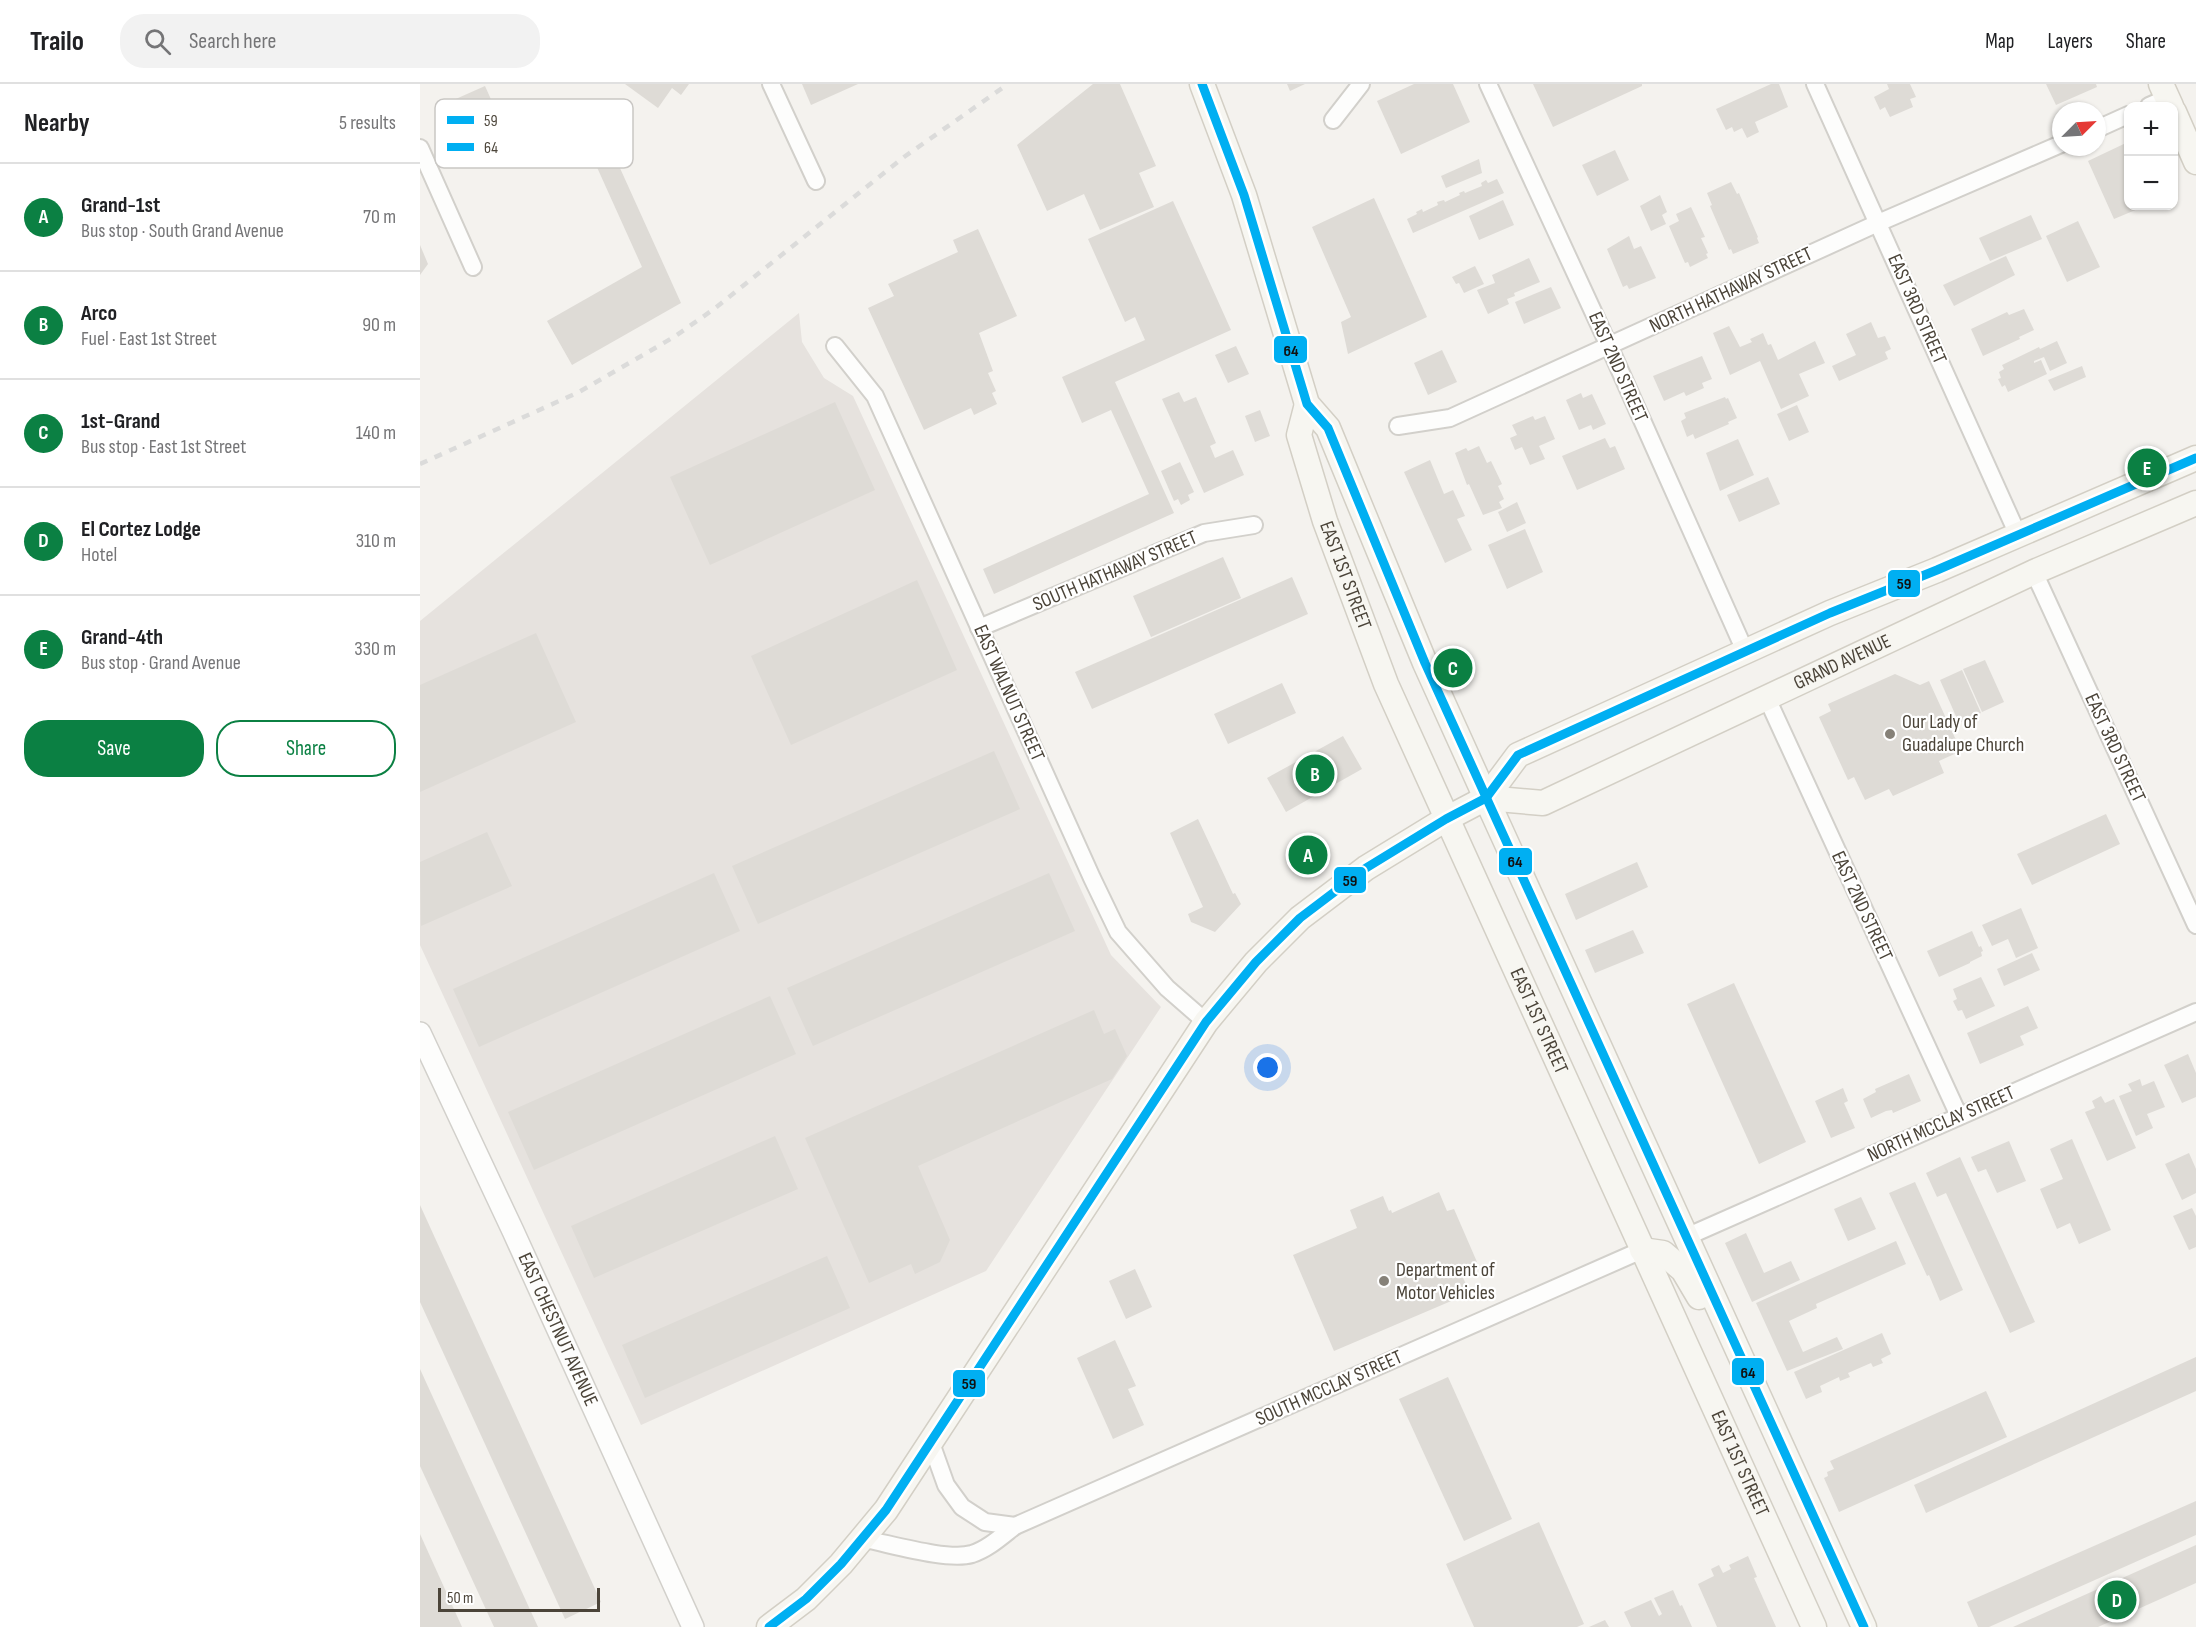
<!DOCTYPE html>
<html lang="en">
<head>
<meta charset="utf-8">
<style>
  body { margin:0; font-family:"Sofia Sans Condensed",sans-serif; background:#f2f2f2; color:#202124 }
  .controls { position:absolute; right:18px; top:18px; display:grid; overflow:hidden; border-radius:12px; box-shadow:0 2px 4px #0004 }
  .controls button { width:54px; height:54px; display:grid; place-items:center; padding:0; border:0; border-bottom:2px solid #e0e0e0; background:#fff; color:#202124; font:30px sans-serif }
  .compass { position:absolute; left:1632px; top:18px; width:54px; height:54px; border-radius:50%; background:#fff; box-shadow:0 2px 4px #0004; rotate:66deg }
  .scale { position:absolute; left:18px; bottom:15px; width:162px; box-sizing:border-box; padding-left:6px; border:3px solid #4b4439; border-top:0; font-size:16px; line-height:21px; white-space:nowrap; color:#4b4439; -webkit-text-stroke:4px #fff; paint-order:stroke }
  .you { position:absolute; left:848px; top:984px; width:21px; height:21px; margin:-15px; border:4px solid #fff; border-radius:50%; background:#1a73e8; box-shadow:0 0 0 9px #1a73e833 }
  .badge { display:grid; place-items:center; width:39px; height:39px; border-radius:50%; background:#0b8043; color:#fff; font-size:20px; font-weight:700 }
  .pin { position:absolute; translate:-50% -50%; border:3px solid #fff; box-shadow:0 2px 6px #0006 }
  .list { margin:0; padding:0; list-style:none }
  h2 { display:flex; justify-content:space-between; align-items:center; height:78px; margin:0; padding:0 24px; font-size:26px }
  h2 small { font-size:20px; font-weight:400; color:#757577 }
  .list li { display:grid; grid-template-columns:39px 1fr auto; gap:18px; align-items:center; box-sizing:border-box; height:108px; padding:0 24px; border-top:2px solid #e0e0e0 }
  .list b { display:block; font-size:22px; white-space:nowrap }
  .list p { margin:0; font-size:20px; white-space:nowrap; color:#757577 }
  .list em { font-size:20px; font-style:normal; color:#757577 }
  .actions { display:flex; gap:12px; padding:18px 24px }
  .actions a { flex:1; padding:14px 0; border:2px solid #0b8043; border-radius:24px; text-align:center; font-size:21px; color:#0b8043 }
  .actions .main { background:#0b8043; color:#fff }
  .icon { flex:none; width:33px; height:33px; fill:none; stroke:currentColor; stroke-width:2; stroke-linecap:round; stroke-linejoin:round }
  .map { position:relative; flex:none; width:1776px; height:1543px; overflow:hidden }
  header { display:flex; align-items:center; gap:36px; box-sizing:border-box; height:84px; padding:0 30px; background:#fff; border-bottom:2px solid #e0e0e0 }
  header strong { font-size:28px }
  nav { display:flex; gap:33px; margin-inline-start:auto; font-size:21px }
  .search { width:420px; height:54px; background:#f2f2f2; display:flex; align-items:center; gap:15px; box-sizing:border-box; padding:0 21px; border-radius:24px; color:#757577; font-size:22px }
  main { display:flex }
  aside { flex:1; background:#fff }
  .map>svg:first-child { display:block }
</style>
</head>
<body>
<header>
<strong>Trailo</strong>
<div class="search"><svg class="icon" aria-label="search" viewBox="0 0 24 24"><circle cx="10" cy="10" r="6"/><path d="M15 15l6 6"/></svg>Search here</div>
<nav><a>Map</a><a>Layers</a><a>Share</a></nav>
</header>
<main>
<aside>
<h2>Nearby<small>5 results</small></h2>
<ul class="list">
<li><span class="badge">A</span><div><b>Grand-1st</b><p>Bus stop · South Grand Avenue</p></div><em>70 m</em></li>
<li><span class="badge">B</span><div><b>Arco</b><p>Fuel · East 1st Street</p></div><em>90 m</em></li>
<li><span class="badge">C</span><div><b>1st-Grand</b><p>Bus stop · East 1st Street</p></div><em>140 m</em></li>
<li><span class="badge">D</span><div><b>El Cortez Lodge</b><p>Hotel</p></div><em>310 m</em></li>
<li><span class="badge">E</span><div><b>Grand-4th</b><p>Bus stop · Grand Avenue</p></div><em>330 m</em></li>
</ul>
<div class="actions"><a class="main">Save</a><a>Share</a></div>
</aside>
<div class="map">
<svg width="1776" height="1543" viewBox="0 0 1776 1543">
  <rect width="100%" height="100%" fill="#f4f2ee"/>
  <polygon fill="#e6e2de" points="379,229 382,258 404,294 433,312 691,871 741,923 566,1187 221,1341 0,861 0,537"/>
  <g fill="#dedbd6">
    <polygon points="205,0 269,0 261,11 252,4 238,24"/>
    <polygon points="382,0 438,0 391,21"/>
    <polygon points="673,0 700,0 736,82 719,89 734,123 680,146 664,110 627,127 597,61"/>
    <polygon points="867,0 885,0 870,7"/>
    <polygon points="994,0 1033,0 1050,38 981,70 957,17"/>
    <polygon points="1113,0 1222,0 1222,2 1133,43"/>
    <polygon points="1351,0 1359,0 1368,23 1335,38 1339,48 1327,54 1322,44 1314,48 1312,43 1306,46 1296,25"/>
    <polygon points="1467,0 1490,0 1496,13 1490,15 1493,23 1470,33 1465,23 1460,26 1454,13 1469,5"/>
    <polygon points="1626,0 1676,0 1677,3 1636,21"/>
    <polygon points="65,2 78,31 50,43 43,26 35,30 29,18"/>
    <polygon points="1708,58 1708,122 1725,122 1694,135 1668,77"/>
    <polygon points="190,62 261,219 152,281 127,237 222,183 171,70"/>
    <polygon points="1195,66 1209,96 1177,112 1162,81"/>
    <polygon points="1059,75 1062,89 1026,104 1021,92"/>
    <polygon points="1077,95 1084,109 993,149 987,135 997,130 996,128 1002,125 1003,128 1018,121 1017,118 1024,116 1025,118 1040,111 1039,109 1044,107 1045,109 1062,102 1061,99 1066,96 1068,99"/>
    <polygon points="1311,98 1317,110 1319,109 1338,153 1337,154 1339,159 1313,170 1311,165 1309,166 1290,122 1292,121 1287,109"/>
    <polygon points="1240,111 1247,128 1242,131 1246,140 1231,147 1220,122"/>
    <polygon points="954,114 1007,233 928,270 921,238 931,233 892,143"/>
    <polygon points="1083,116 1094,141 1059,156 1049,132"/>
    <polygon points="753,117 811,246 695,298 754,429 574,510 563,485 729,410 691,326 662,339 642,293 725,256 715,233 705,238 668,155"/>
    <polygon points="1271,123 1285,153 1281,154 1288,169 1286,170 1288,174 1270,183 1268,178 1265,179 1249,142 1259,137 1256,130"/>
    <polygon points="1611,131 1622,155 1570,177 1559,154"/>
    <polygon points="1658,137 1680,183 1647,198 1626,152"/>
    <polygon points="558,145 597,232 559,249 573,287 568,289 576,307 572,309 577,320 554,331 551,324 504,346 448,224 474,212 468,200 538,168 533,156"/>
    <polygon points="1209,152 1214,165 1221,162 1236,194 1209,205 1207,201 1203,203 1187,165"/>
    <polygon points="0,161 8,180 0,191"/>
    <polygon points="1586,172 1595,191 1534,222 1523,201"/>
    <polygon points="1109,174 1120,198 1094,209 1095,212 1087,215 1089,220 1068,230 1057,206 1075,199 1072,191"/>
    <polygon points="1055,182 1064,200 1044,209 1039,199 1036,200 1032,193"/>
    <polygon points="1131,203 1141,224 1104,240 1095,218"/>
    <polygon points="1604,225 1614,246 1599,253 1600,255 1563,272 1551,245 1587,228 1589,231"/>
    <polygon points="1451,238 1458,254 1465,252 1471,265 1465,268 1468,275 1419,297 1412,282 1436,271 1426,250"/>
    <polygon points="1309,242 1320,263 1332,258 1330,255 1343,249 1348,261 1351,260 1358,276 1395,257 1405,279 1379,290 1389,312 1361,325 1340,277 1310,291 1293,249"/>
    <polygon points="1637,257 1647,279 1630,287 1624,273 1614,277 1614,279 1621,276 1627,290 1588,308 1585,301 1582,303 1578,295 1581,294 1579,288 1584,285 1582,281 1619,263 1620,265"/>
    <polygon points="816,262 829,290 808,299 795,271"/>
    <polygon points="1022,266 1037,298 1008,311 994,279"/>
    <polygon points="1282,272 1292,295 1282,299 1284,304 1266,312 1264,308 1244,317 1233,292"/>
    <polygon points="1662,282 1666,293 1634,307 1628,296"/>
    <polygon points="759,308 764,318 776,313 796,359 790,362 795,374 813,366 824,391 784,409 742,315"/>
    <polygon points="1161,309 1163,314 1172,310 1186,340 1173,346 1171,341 1159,346 1146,316"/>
    <polygon points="1305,313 1306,315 1308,314 1317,334 1308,338 1309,340 1275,355 1273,350 1267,353 1261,337 1266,334 1264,329"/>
    <polygon points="415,318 455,406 290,481 250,393"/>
    <polygon points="1377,321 1389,348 1369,357 1357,330"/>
    <polygon points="840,326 850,352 835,358 825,332"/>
    <polygon points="1113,332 1115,336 1125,332 1135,355 1119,362 1125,375 1110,381 1102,363 1095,366 1090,354 1097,351 1092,341"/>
    <polygon points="1185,354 1190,364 1195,362 1205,385 1157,406 1142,372"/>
    <polygon points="1318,355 1334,391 1300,407 1286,369"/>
    <polygon points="1059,362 1067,379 1071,377 1082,400 1078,402 1084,415 1079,418 1082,424 1063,431 1049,400 1047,401 1035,369 1046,364 1048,367"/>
    <polygon points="1010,376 1024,410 1033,406 1045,432 1037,435 1052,466 1025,479 984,388"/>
    <polygon points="760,378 774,408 768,411 770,416 761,421 758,415 754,417 741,387"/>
    <polygon points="1348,393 1360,420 1319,438 1307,411"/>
    <polygon points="1097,418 1106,439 1087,448 1078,428"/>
    <polygon points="1105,445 1123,488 1087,505 1068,461"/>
    <polygon points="803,473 821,514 731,553 713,512"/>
    <polygon points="872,493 888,530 672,625 655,588"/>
    <polygon points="497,496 537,586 371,661 331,572"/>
    <polygon points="116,549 156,638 0,708 0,601"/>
    <polygon points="1565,576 1584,618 1562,628 1543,585"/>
    <polygon points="1542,586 1561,629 1539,639 1520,596"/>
    <polygon points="1475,590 1500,601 1509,597 1541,667 1519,677 1524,689 1473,712 1469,705 1445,716 1434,693 1428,696 1399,633 1411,627 1408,620"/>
    <polygon points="862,599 876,629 808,660 794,630"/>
    <polygon points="923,652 942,685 866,728 847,694"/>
    <polygon points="574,667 600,725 338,840 312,782"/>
    <polygon points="1686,730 1700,760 1612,801 1597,770"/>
    <polygon points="778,735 813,810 815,809 821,820 795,848 771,838 768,830 783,823 750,749"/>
    <polygon points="67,748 92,802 1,842 0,778"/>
    <polygon points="1217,778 1228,803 1156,836 1145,810"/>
    <polygon points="294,789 320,847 59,963 33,905"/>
    <polygon points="629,789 655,847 393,962 367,904"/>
    <polygon points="1601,824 1618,864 1596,874 1588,855 1572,862 1562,841"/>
    <polygon points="1213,846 1224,869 1175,889 1165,866"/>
    <polygon points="1552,847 1559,863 1561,862 1563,867 1561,868 1562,872 1550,878 1550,879 1519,893 1507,867"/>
    <polygon points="1612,869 1620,886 1584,902 1577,885"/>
    <polygon points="1561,893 1575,922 1546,935 1542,926 1538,927 1533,917 1537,915 1533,905"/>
    <polygon points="1314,899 1386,1058 1339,1080 1267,920"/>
    <polygon points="350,912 376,970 114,1086 88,1028"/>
    <polygon points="1608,922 1618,944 1600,952 1604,961 1560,980 1547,949"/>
    <polygon points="674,926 684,950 695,945 707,972 692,995 498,1082 530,1156 520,1178 495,1190 491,1180 449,1199 385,1054"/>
    <polygon points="1768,970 1776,989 1776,1013 1762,1019 1744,981"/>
    <polygon points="1489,990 1501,1017 1473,1029 1472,1026 1466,1027 1451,1034 1443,1015 1456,1008 1455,1005"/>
    <polygon points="1720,995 1722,1002 1734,997 1745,1023 1727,1030 1733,1044 1716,1052 1699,1012 1712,1007 1708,1000"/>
    <polygon points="1423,1004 1428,1017 1424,1019 1435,1044 1411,1054 1395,1017"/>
    <polygon points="1681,1012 1685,1019 1694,1015 1716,1064 1687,1077 1665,1028 1675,1024 1672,1017"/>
    <polygon points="355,1052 378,1105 174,1194 151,1142"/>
    <polygon points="1652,1055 1691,1146 1659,1160 1650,1139 1637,1145 1620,1105 1643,1095 1630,1065"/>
    <polygon points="1589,1057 1606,1097 1577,1109 1566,1085 1558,1088 1551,1073"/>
    <polygon points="1769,1069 1776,1085 1776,1109 1762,1116 1745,1080"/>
    <polygon points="1540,1073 1615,1238 1590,1249 1526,1109 1517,1113 1506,1089"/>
    <polygon points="1495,1098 1543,1206 1520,1217 1509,1191 1507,1192 1469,1109"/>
    <polygon points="1019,1108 1027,1127 1034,1125 1057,1178 1039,1185 1050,1209 914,1267 873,1171 937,1144 930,1126 963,1112 969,1127 971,1126 972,1129"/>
    <polygon points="1441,1113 1456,1145 1428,1157 1414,1125"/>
    <polygon points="0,1121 181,1518 145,1535 0,1218"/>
    <polygon points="1772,1124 1776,1132 1776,1163 1769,1166 1753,1132"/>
    <polygon points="1326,1149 1344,1189 1371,1177 1380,1196 1332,1218 1305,1159"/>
    <polygon points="1476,1157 1486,1180 1396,1220 1397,1224 1369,1237 1383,1268 1417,1253 1423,1265 1367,1287 1336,1219"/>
    <polygon points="407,1172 430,1224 225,1314 202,1261"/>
    <polygon points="715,1185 732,1223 706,1235 689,1197"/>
    <polygon points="1462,1249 1471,1270 1461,1275 1463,1279 1453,1283 1451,1279 1428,1289 1430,1293 1420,1297 1419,1293 1400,1302 1402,1308 1386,1315 1374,1288"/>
    <polygon points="695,1256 716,1302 708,1305 724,1341 693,1355 657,1274"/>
    <polygon points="1776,1273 1776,1307 1506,1429 1494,1401"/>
    <polygon points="0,1285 118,1543 74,1543 0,1382"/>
    <polygon points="1028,1293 1092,1435 1044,1457 979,1315"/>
    <polygon points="1566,1307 1587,1353 1419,1428 1404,1394 1408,1392 1407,1388 1414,1385 1410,1377"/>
    <polygon points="1776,1417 1776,1451 1569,1543 1558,1543 1547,1518"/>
    <polygon points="1119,1438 1164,1540 1157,1543 1054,1543 1026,1480"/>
    <polygon points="0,1450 42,1543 0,1543"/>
    <polygon points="1776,1461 1776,1499 1678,1543 1593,1543"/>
    <polygon points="1328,1472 1337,1493 1334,1494 1356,1543 1297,1543 1278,1500 1294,1492 1291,1485 1299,1481 1303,1489 1311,1485 1309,1481"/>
    <polygon points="1253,1506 1260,1522 1262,1521 1272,1543 1211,1543 1204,1528 1231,1516 1239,1532 1242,1530 1234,1514"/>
    <polygon points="1185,1536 1189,1543 1169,1543"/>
  </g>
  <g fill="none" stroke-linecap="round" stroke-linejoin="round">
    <defs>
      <g id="minor">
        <polyline points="351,0 396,97"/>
        <polyline points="1068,0 1189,262 1325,567"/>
        <polyline points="1395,0 1598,451"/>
        <polyline points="1729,22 1747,14"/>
        <polyline points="913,36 941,0"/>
        <polyline points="1677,45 1708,31"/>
        <polyline points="0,64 53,183"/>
        <polyline points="415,262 455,312 672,794 698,848 747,904 786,938"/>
        <polyline points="978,342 1030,334 1458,139 1641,60"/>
        <polyline points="1614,488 1776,841"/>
        <polyline points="559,544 784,449 834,441"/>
        <polyline points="1346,612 1539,1032"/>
        <polyline points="1266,1153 1776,928"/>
        <polyline points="511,1359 526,1401 542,1423 565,1438 595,1442"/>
        <path d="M444,1455C471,1460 527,1477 552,1470C568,1465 582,1452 595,1442L1222,1166"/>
      </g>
      <g id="tertiary">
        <path id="s1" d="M0,949L93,1147L273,1543"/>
      </g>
      <g id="secondary">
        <polyline points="782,0 824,111 887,320 908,344 1005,579 1066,714 1444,1543"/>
        <polyline points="1741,0 1751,22"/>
        <polyline points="1754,28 1776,78"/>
        <path id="s2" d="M887,320L879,351L905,437L966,600L1394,1543"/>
        <path id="s3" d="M1066,714L1123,719L1614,488L1776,419"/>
        <polyline points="1222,1166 1243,1169 1263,1186 1279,1213"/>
        <polyline points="349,1543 386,1515 421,1480 466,1426 786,938 836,878 880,834 946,784 1026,735 1066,714 1098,671 1410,529 1517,486 1776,374"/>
      </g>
    </defs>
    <use href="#minor" stroke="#d2d0cb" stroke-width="20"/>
    <use href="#tertiary" stroke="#d2d0cb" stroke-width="24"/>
    <use href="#secondary" stroke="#d3cfc5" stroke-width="27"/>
    <use href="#minor" stroke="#fdfdfc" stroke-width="16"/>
    <use href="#tertiary" stroke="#fdfdfc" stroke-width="21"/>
    <use href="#secondary" stroke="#f7f6f1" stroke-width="24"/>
    <polyline stroke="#dbdbda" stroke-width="4.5" stroke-dasharray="8 8" stroke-linecap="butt" points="0,380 159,308 254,253 294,225 484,73 588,0"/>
    <defs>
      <polyline id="bus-1" points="349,1543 386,1515 421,1480 466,1426 786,938 836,878 880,834 946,784 1026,735 1066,714 1098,671 1410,529 1517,486 1776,374"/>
      <polyline id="bus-2" points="782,0 824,111 887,320 908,344 1005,579 1444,1543"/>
    </defs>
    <use href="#bus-1" stroke="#fff" stroke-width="14"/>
    <use href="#bus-2" stroke="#fff" stroke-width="14"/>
    <use href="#bus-1" stroke="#00aff2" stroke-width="9"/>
    <use href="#bus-2" stroke="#00aff2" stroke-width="9"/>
  </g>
  <g fill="#868178" stroke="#fff" stroke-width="2">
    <circle cx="1470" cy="650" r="6"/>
    <circle cx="964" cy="1197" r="6"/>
  </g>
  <g text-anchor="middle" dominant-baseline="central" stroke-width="4.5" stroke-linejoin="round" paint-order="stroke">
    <g font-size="20" fill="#4b4439" stroke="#fff">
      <text transform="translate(1311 206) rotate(-25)">NORTH HATHAWAY STREET</text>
      <text transform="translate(1497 225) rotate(66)">EAST 3RD STREET</text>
      <text transform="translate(1198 283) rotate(66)">EAST 2ND STREET</text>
      <text transform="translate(695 487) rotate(-23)">SOUTH HATHAWAY STREET</text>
      <text stroke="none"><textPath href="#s2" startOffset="180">EAST 1ST STREET</textPath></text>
      <text stroke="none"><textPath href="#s3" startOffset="388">GRAND AVENUE</textPath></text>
      <text transform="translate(589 609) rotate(66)">EAST WALNUT STREET</text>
      <text transform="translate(1695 664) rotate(65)">EAST 3RD STREET</text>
      <text transform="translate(1442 822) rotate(65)">EAST 2ND STREET</text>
      <text stroke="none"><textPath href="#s2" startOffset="666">EAST 1ST STREET</textPath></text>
      <text transform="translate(1521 1040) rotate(-24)">NORTH MCCLAY STREET</text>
      <text stroke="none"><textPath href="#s1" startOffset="327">EAST CHESTNUT AVENUE</textPath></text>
      <text transform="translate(909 1304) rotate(-24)">SOUTH MCCLAY STREET</text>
      <text stroke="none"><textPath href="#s2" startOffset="1152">EAST 1ST STREET</textPath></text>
    </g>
    <g font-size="20" fill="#4b4439" stroke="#fff" text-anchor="start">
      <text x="1482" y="638">Our Lady of<tspan x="1482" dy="23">Guadalupe Church</tspan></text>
      <text x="976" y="1186">Department of<tspan x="976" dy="23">Motor Vehicles</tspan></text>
    </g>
  </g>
  <rect x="15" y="15" width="198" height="69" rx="9" fill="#fff" stroke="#c9c7c4" stroke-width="1.5"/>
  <rect x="27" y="32" width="27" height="8" fill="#00aff2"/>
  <rect x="27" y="59" width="27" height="8" fill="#00aff2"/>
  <g font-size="16" fill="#4b4439">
    <text x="64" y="42">59</text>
    <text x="64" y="69">64</text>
  </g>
  <g stroke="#fff" stroke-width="2">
    <rect x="853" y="251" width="35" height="29" rx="6" fill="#00aff2"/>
    <rect x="1467" y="485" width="34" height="29" rx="6" fill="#00aff2"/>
    <rect x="1078" y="763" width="35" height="29" rx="6" fill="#00aff2"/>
    <rect x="913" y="782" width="34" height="28" rx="6" fill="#00aff2"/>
    <rect x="1311" y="1273" width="34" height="29" rx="6" fill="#00aff2"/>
    <rect x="532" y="1285" width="34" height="29" rx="6" fill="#00aff2"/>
  </g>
  <g font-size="16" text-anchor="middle" font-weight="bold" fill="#111">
    <text x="871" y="272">64</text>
    <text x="1484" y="505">59</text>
    <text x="1095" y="783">64</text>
    <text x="930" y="802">59</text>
    <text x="1328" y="1294">64</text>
    <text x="549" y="1305">59</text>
  </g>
</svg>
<div class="controls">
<button>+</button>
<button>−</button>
</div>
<svg class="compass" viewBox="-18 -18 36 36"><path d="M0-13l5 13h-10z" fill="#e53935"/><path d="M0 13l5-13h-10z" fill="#757577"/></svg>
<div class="scale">50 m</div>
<div class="you"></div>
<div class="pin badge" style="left:888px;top:771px">A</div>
<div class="pin badge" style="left:895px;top:690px">B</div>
<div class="pin badge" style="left:1033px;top:584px">C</div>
<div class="pin badge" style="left:1697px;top:1516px">D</div>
<div class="pin badge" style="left:1727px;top:384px">E</div>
</div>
</main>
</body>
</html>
